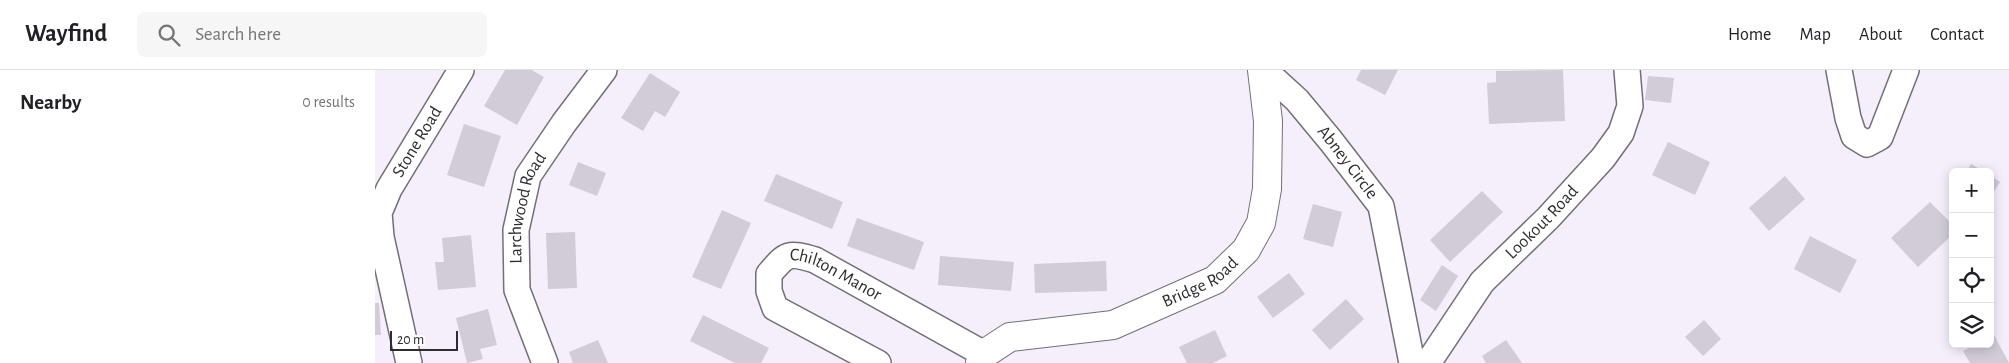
<!DOCTYPE html>
<html lang="en">
<head>
<meta charset="utf-8">
<style>
  body { margin:0; font-family:"Alegreya Sans",sans-serif; background:#f6f6f6; color:#202124 }
  .controls { position:absolute; right:15px; bottom:15px; display:grid; overflow:hidden; border-radius:8px; box-shadow:0 2px 12px #0003 }
  .controls button { width:45px; height:45px; display:grid; place-items:center; padding:0; border:0; border-bottom:1px solid #e0e0e0; background:#fff; color:#202124; font:25px sans-serif }
  .scale { position:absolute; left:15px; bottom:12px; width:68px; box-sizing:border-box; padding-left:5px; border:2px solid #2e2c30; border-top:0; font-size:14px; line-height:18px; white-space:nowrap; color:#2e2c30; -webkit-text-stroke:4px #fff; paint-order:stroke }
  .list { margin:0; padding:0; list-style:none }
  h2 { display:flex; justify-content:space-between; align-items:center; height:65px; margin:0; padding:0 20px; font-size:21px }
  h2 small { font-size:16px; font-weight:400; color:#757577 }
  .icon { flex:none; width:28px; height:28px; fill:none; stroke:currentColor; stroke-width:2; stroke-linecap:round; stroke-linejoin:round }
  .map { position:relative; flex:none; width:1634px; height:293px; overflow:hidden }
  header { display:flex; align-items:center; gap:30px; box-sizing:border-box; height:70px; padding:0 25px; background:#fff; border-bottom:1px solid #e0e0e0 }
  header strong { font-size:24px }
  nav { display:flex; gap:28px; margin-inline-start:auto; font-size:18px }
  .search { width:350px; height:45px; background:#f6f6f6; display:flex; align-items:center; gap:12px; box-sizing:border-box; padding:0 18px; border-radius:8px; color:#757577; font-size:19px }
  main { display:flex }
  aside { flex:1; background:#fff }
  .map>svg:first-child { display:block }
</style>
</head>
<body>
<header>
<strong>Wayfind</strong>
<div class="search"><svg class="icon" aria-label="search" viewBox="0 0 24 24"><circle cx="10" cy="10" r="6"/><path d="M15 15l6 6"/></svg>Search here</div>
<nav><a>Home</a><a>Map</a><a>About</a><a>Contact</a></nav>
</header>
<main>
<aside>
<h2>Nearby<small>0 results</small></h2>
<ul class="list">
</ul>
</aside>
<div class="map">
<svg width="1634" height="293" viewBox="0 0 1634 293">
  <rect width="100%" height="100%" fill="#f4effa"/>
  <g fill="#d1ccd7">
    <polygon points="130,0 157,0 169,7 142,55 109,36"/>
    <polygon points="986,0 1023,0 1010,25 981,10"/>
    <polygon points="1188,0 1190,51 1114,54 1112,13 1121,12 1121,1"/>
    <polygon points="275,3 305,22 290,47 280,41 268,61 246,48"/>
    <polygon points="1273,6 1299,8 1296,33 1270,30"/>
    <polygon points="89,54 126,66 109,117 72,105"/>
    <polygon points="1293,72 1335,92 1320,125 1277,105"/>
    <polygon points="203,92 231,103 222,126 194,115"/>
    <polygon points="1596,94 1610,102 1591,102"/>
    <polygon points="401,104 468,132 457,159 389,131"/>
    <polygon points="1615,105 1625,112 1615,128"/>
    <polygon points="1410,106 1430,129 1394,161 1374,138"/>
    <polygon points="1107,121 1128,142 1075,192 1055,170"/>
    <polygon points="1555,132 1578,155 1578,164 1543,197 1516,168"/>
    <polygon points="938,134 967,142 958,177 928,169"/>
    <polygon points="347,140 376,153 346,219 317,207"/>
    <polygon points="482,148 549,172 539,200 472,176"/>
    <polygon points="200,162 202,218 173,219 171,163"/>
    <polygon points="96,165 101,217 63,220 60,192 69,192 67,168"/>
    <polygon points="1435,166 1482,190 1465,223 1419,199"/>
    <polygon points="565,186 639,192 636,221 563,215"/>
    <polygon points="731,191 732,221 660,223 659,194"/>
    <polygon points="1067,195 1083,206 1061,241 1045,230"/>
    <polygon points="914,203 930,224 898,248 882,227"/>
    <polygon points="971,229 989,249 955,280 937,260"/>
    <polygon points="0,233 4,233 6,265 0,265"/>
    <polygon points="113,239 122,275 105,279 108,289 92,293 81,248"/>
    <polygon points="328,245 394,278 386,293 360,293 315,271"/>
    <polygon points="1329,250 1346,269 1328,286 1310,267"/>
    <polygon points="840,260 852,286 838,293 812,293 804,277"/>
    <polygon points="1619,265 1634,293 1595,293 1588,281 1602,274 1615,274 1615,267"/>
    <polygon points="223,270 233,293 198,293 194,282"/>
    <polygon points="1131,270 1147,293 1111,293 1107,286"/>
  </g>
  <g fill="none" stroke-linecap="round" stroke-linejoin="round">
    <defs>
      <g id="street">
        <path id="s1" d="M889,0L922,30L956,71L1006,136L1037,293"/>
        <polyline points="1464,0 1473,48 1479,66 1492,74 1505,67 1531,0"/>
        <path id="s2" d="M34,293L6,167L4,143L14,119L86,0"/>
        <path id="s3" d="M170,293L142,220L141,160L153,106L189,53L229,0"/>
        <path id="s4" d="M503,293L400,238L394,221V204C412,183 413,182 440,190L609,284"/>
        <path id="s5" d="M1053,293L1107,212L1173,148L1228,88L1246,63L1255,36L1252,0"/>
      </g>
      <g id="secondary">
        <path id="s6" d="M605,293L609,284L635,267L738,255L840,210L871,180L886,153L892,119L893,51L887,0"/>
      </g>
    </defs>
    <use href="#street" stroke="#736f78" stroke-width="28"/>
    <use href="#secondary" stroke="#736f78" stroke-width="30"/>
    <use href="#street" stroke="#fff" stroke-width="25"/>
    <use href="#secondary" stroke="#fff" stroke-width="28"/>
  </g>
  <g text-anchor="middle" dominant-baseline="central" stroke-width="4" stroke-linejoin="round" paint-order="stroke">
    <g font-size="18" fill="#2e2c30" stroke="#fff">
      <text stroke="none"><textPath href="#s2" startOffset="234">Stone Road</textPath></text>
      <text stroke="none"><textPath href="#s1" startOffset="125">Abney Circle</textPath></text>
      <text stroke="none"><textPath href="#s3" startOffset="162">Larchwood Road</textPath></text>
      <text stroke="none"><textPath href="#s5" startOffset="182">Lookout Road</textPath></text>
      <text stroke="none"><textPath href="#s4" startOffset="230">Chilton Manor</textPath></text>
      <text stroke="none"><textPath href="#s6" startOffset="242">Bridge Road</textPath></text>
    </g>
  </g>
</svg>
<div class="controls">
<button>+</button>
<button>−</button>
<button><svg class="icon" aria-label="locate" viewBox="0 0 24 24"><circle cx="12" cy="12" r="6"/><path d="M12 2v4M12 18v4M2 12h4M18 12h4"/></svg></button>
<button><svg class="icon" aria-label="layers" viewBox="0 0 24 24"><path d="M12 4l9 5-9 5-9-5zM3 14l9 5 9-5"/></svg></button>
</div>
<div class="scale">20 m</div>
</div>
</main>
</body>
</html>
